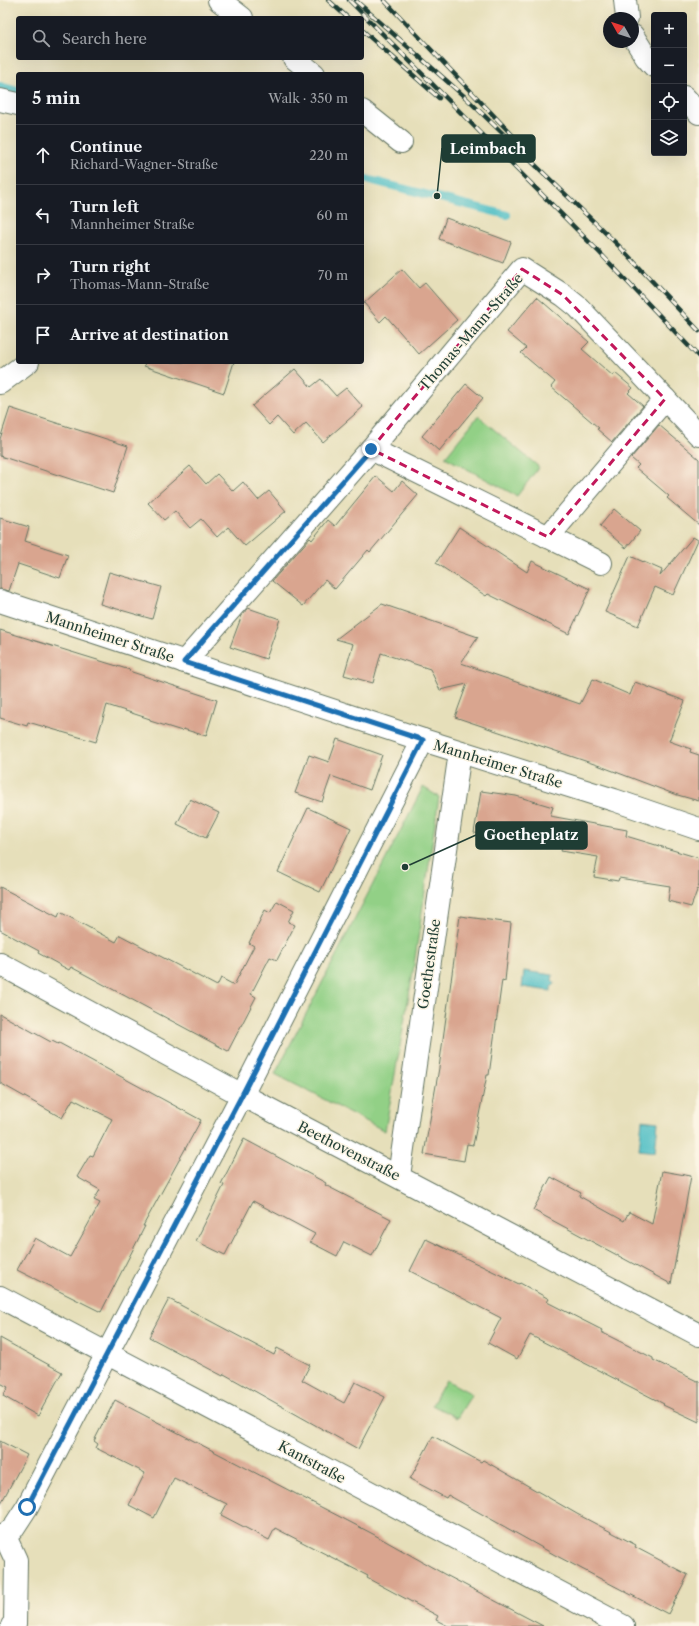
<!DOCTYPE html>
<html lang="en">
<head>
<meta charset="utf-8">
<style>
  body { margin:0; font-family:"Libre Caslon Text",serif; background:#20242c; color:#f1f3f6 }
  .controls { position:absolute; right:12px; top:12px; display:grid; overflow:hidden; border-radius:4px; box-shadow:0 4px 16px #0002 }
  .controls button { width:36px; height:36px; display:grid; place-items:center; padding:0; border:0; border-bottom:1px solid #363941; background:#171b24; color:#f1f3f6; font:20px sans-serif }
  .compass { position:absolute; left:603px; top:12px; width:36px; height:36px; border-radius:50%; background:#171b24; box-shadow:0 4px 16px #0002; rotate:309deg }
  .stop { position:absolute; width:12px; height:12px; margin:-9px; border:3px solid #1f6fb2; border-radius:50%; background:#fff }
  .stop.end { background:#1f6fb2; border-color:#fff; box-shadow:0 1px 4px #0008 }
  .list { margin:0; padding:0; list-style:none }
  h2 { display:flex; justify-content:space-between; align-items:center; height:52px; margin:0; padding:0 16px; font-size:17px }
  h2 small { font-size:13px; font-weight:400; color:#9ea1a6 }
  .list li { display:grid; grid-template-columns:26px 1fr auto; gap:12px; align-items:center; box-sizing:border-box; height:60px; padding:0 16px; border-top:1px solid #363941 }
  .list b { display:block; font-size:15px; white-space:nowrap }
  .list p { margin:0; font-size:13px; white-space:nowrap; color:#9ea1a6 }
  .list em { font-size:13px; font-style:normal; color:#9ea1a6 }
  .icon { flex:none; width:22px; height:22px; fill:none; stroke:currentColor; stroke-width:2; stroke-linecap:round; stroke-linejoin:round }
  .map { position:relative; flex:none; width:699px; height:1626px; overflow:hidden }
  .search { position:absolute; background:#171b24; box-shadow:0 4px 16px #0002; left:16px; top:16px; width:348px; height:44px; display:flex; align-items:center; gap:10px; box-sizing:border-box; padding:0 14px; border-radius:4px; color:#9ea1a6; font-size:15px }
  .panel { position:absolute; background:#171b24; box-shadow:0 4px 16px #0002; left:16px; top:72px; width:348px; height:292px; border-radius:4px }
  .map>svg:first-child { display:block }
</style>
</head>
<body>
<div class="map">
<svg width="699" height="1626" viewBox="0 0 699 1626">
  <rect width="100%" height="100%" fill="#fcf5e5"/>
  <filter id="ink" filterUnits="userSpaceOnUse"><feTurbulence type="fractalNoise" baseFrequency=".025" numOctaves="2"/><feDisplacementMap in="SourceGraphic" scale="8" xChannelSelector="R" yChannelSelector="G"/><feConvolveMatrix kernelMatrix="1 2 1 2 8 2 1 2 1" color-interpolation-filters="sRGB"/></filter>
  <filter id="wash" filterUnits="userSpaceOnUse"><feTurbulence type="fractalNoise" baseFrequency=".012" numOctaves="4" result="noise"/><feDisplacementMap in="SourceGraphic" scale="16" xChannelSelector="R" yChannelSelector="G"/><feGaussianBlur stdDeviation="0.9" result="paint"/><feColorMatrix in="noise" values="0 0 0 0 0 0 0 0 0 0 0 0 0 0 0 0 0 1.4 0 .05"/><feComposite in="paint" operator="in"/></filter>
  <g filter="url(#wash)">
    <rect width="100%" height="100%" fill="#e6dfba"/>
    <g fill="#92d086" stroke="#58865d">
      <polygon points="478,416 539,467 517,496 445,457"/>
      <polygon points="423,787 439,797 413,972 385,1131 275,1074"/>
      <polygon points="446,1380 472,1394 457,1418 432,1405"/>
    </g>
    <g fill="#52c0c6" stroke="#387e7d">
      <polygon points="524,971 553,975 552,980 555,984 551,987 551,991 522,987"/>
      <polygon points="642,1120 658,1122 655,1152 639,1150"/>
    </g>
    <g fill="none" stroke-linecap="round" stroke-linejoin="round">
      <g stroke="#52c0c6" stroke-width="8">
        <polyline points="0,86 18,91"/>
        <polyline points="362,178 507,215"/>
      </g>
    </g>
    <g id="blocks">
      <g fill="#d9a58f">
        <polygon points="446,218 511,242 503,263 439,239"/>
        <polygon points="402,269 419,288 425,283 457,320 419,354 386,316 380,322 364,303"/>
        <polygon points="537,297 589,342 582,349 613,376 615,373 633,388 628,393 643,406 612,442 597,429 599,428 551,387 555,382 521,353 526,348 507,332"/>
        <polygon points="145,362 234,362 224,393 144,366"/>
        <polygon points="295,369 311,387 321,379 336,396 346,388 363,407 323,442 306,423 293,435 277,417 269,425 252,406"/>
        <polygon points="466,384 483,398 439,451 422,436"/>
        <polygon points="10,408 128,446 113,493 0,456 0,439"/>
        <polygon points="659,425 699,459 699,525 667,498 669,496 636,468 639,465 631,458"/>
        <polygon points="190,466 206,484 217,474 233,491 243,482 258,500 269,491 286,511 245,546 228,527 217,537 201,519 190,528 175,511 164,520 148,503"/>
        <polygon points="376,476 394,491 402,481 418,495 370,552 368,550 335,589 325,580 303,606 272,581 310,538 312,540 328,520 335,526"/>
        <polygon points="614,509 640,531 626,548 600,526"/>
        <polygon points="0,518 29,527 25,541 68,555 60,578 18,564 9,591 0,589"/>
        <polygon points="459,527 527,572 532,561 590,589 569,634 488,594 486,596 436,563"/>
        <polygon points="693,537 698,540 673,595 655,587 638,626 605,612 630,556 662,570 660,576"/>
        <polygon points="109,572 161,587 152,619 100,604"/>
        <polygon points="382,604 478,637 461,663 580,704 593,679 630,695 635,682 685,701 669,741 691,749 690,752 699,755 699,801 674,794 600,766 455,717 467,684 440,690 430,669 381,653 373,683 344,675 353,644 336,639"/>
        <polygon points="248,608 280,619 266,659 230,647 242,615"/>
        <polygon points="0,630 130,670 129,671 217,700 206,736 183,729 182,731 150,721 150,719 107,705 96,742 28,722 27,726 0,718"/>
        <polygon points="337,739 382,755 370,790 331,776 322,802 295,793 309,755 329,762"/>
        <polygon points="481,791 516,796 553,807 550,816 627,830 626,836 699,858 699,885 691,907 668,901 670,886 619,878 618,881 594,877 598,857 561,851 562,848 509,838 474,833"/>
        <polygon points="190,799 219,813 206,838 177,824"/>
        <polygon points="308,808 351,828 320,892 278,872"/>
        <polygon points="0,887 58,917 60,912 116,942 120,935 217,986 221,978 234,985 254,946 249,943 265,910 270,913 277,901 294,910 288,922 295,925 277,960 270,957 251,994 256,997 228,1051 71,967 69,970 38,953 39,951 0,930"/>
        <polygon points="460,916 511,923 505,981 502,980 489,1075 487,1075 473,1145 467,1144 464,1161 424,1154 439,1068"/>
        <polygon points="0,1014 51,1042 52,1041 58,1044 59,1043 201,1120 143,1226 145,1226 101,1312 17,1270 35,1238 70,1257 100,1203 94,1200 100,1190 77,1177 90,1155 93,1156 112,1119 73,1099 62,1118 0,1083"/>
        <polygon points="244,1139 326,1183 325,1185 391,1219 372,1256 344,1242 337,1256 310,1242 315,1234 253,1201 225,1255 196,1241 224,1185 221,1184"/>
        <polygon points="662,1171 691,1176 671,1284 533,1210 551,1177 581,1193 579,1196 624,1221 629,1212 652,1224"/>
        <polygon points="426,1239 519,1284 520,1283 549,1299 547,1302 602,1330 601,1332 653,1358 653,1360 699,1382 699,1422 663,1405 664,1404 530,1335 517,1359 488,1343 501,1318 410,1271"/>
        <polygon points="169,1299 274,1355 277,1348 310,1365 302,1380 344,1403 355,1382 385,1397 358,1449 224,1374 223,1376 149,1337"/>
        <polygon points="0,1338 62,1372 38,1416 3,1396 8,1387 0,1383"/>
        <polygon points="115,1400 373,1534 444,1574 543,1626 448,1626 436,1620 438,1616 367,1578 368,1576 275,1528 269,1540 221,1515 227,1504 174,1478 154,1518 129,1505 145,1473 96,1448 98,1444 94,1441"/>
        <polygon points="433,1436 481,1462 483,1460 577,1514 636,1545 635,1547 688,1575 668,1614 555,1555 448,1495 446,1498 410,1479"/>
        <polygon points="0,1441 27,1455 0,1505"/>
      </g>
    </g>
  </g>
  <g filter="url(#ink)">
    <use href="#blocks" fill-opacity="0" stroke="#657663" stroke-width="1"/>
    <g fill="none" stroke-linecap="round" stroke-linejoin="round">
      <defs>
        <g id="minor">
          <polyline points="219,0 242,18"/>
          <polyline points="625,0 627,18"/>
          <polyline points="633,36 646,57 654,66"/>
          <polyline points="294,58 314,74"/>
          <polyline points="684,97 699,113"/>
          <polyline points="0,100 18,104"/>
          <polyline points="362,111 401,142"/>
          <polyline points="0,383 28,362"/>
          <polyline points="371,449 601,563"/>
          <polyline points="548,537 665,399"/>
          <polyline points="0,601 423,740 614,800 699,829"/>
          <polyline points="184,662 371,449 522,269 563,295 578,307 699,435"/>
          <polyline points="0,964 242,1095 699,1335"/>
          <polyline points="399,1176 460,752"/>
          <polyline points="0,1297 623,1626"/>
          <polyline points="4,1534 16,1560 15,1624 12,1626"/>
          <polyline points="0,1536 12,1530 27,1507 242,1095 423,740"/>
        </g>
      </defs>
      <use href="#minor" stroke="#657663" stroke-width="24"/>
      <use href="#minor" stroke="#fff" stroke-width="22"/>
      <defs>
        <g id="rail">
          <polyline points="328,0 348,18"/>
          <polyline points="349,0 599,252 699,357"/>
          <polyline points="384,0 516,139"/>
          <polyline points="356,1 465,97 620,247 699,331"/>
          <polyline points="362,30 439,98"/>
        </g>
      </defs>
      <use href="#rail" stroke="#1f3d34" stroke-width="4.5"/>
      <use href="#rail" stroke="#fcf5e5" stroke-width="3" stroke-dasharray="9" stroke-linecap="butt"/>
    </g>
  </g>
  <g fill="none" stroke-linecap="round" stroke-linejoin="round" filter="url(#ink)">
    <polyline stroke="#1f6fb2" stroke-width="5" points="27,1507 242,1095 423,740 184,662 371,449"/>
  </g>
  <path fill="none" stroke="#c2185b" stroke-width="3" stroke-dasharray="8 5" stroke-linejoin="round" d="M522,269L563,295L665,399L548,537L371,449Z"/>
  <g text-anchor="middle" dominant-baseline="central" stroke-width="3" stroke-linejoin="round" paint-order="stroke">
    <g font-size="14" fill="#1f3d34" stroke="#fcf5e5">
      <text transform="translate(471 332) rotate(-49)">Thomas-Mann-Straße</text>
      <text transform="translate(110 637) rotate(18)">Mannheimer Straße</text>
      <text transform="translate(498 764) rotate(17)">Mannheimer Straße</text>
      <text transform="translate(429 964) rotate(-82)">Goethestraße</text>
      <text transform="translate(349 1151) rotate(27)">Beethovenstraße</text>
      <text transform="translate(312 1462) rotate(28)">Kantstraße</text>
    </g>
  </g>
  <path fill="none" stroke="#1f3d34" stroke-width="1.5" d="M437 196L442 148M405 867L476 835"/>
  <g fill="#1f3d34" stroke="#fcf5e5" stroke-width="1.5">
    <circle cx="437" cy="196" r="4"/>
    <circle cx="405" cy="867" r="4"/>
  </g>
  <g fill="#1f3d34" stroke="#1f3d34" stroke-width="1.5">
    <rect x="442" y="135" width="93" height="27" rx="4"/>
    <rect x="476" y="822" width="111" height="27" rx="4"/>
  </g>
  <g font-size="15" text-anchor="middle" font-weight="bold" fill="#fff">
    <text x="488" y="154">Leimbach</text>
    <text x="531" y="840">Goetheplatz</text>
  </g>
</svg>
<div class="controls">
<button>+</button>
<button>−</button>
<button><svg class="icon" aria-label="locate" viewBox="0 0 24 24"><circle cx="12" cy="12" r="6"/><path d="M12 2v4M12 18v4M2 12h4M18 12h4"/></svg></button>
<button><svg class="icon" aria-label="layers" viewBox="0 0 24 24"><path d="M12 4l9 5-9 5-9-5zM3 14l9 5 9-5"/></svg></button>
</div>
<svg class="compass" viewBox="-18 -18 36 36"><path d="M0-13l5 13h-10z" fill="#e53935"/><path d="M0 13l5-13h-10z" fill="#9ea1a6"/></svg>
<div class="stop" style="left:27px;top:1507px"></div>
<div class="stop end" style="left:371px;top:449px"></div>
<div class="search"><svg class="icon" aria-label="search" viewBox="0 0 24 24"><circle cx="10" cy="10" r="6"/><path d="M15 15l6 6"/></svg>Search here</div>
<section class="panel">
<h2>5 min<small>Walk · 350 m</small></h2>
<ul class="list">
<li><svg class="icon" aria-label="ahead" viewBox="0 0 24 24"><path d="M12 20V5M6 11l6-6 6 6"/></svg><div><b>Continue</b><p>Richard-Wagner-Straße</p></div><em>220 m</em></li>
<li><svg class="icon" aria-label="left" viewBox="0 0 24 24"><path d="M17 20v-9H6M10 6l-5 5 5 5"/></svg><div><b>Turn left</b><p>Mannheimer Straße</p></div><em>60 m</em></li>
<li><svg class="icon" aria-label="right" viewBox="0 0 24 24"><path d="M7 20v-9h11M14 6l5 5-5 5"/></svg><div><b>Turn right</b><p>Thomas-Mann-Straße</p></div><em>70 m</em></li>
<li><svg class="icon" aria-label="arrive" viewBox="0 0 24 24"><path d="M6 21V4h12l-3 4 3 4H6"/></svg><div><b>Arrive at destination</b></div></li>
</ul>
</section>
</div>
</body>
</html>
